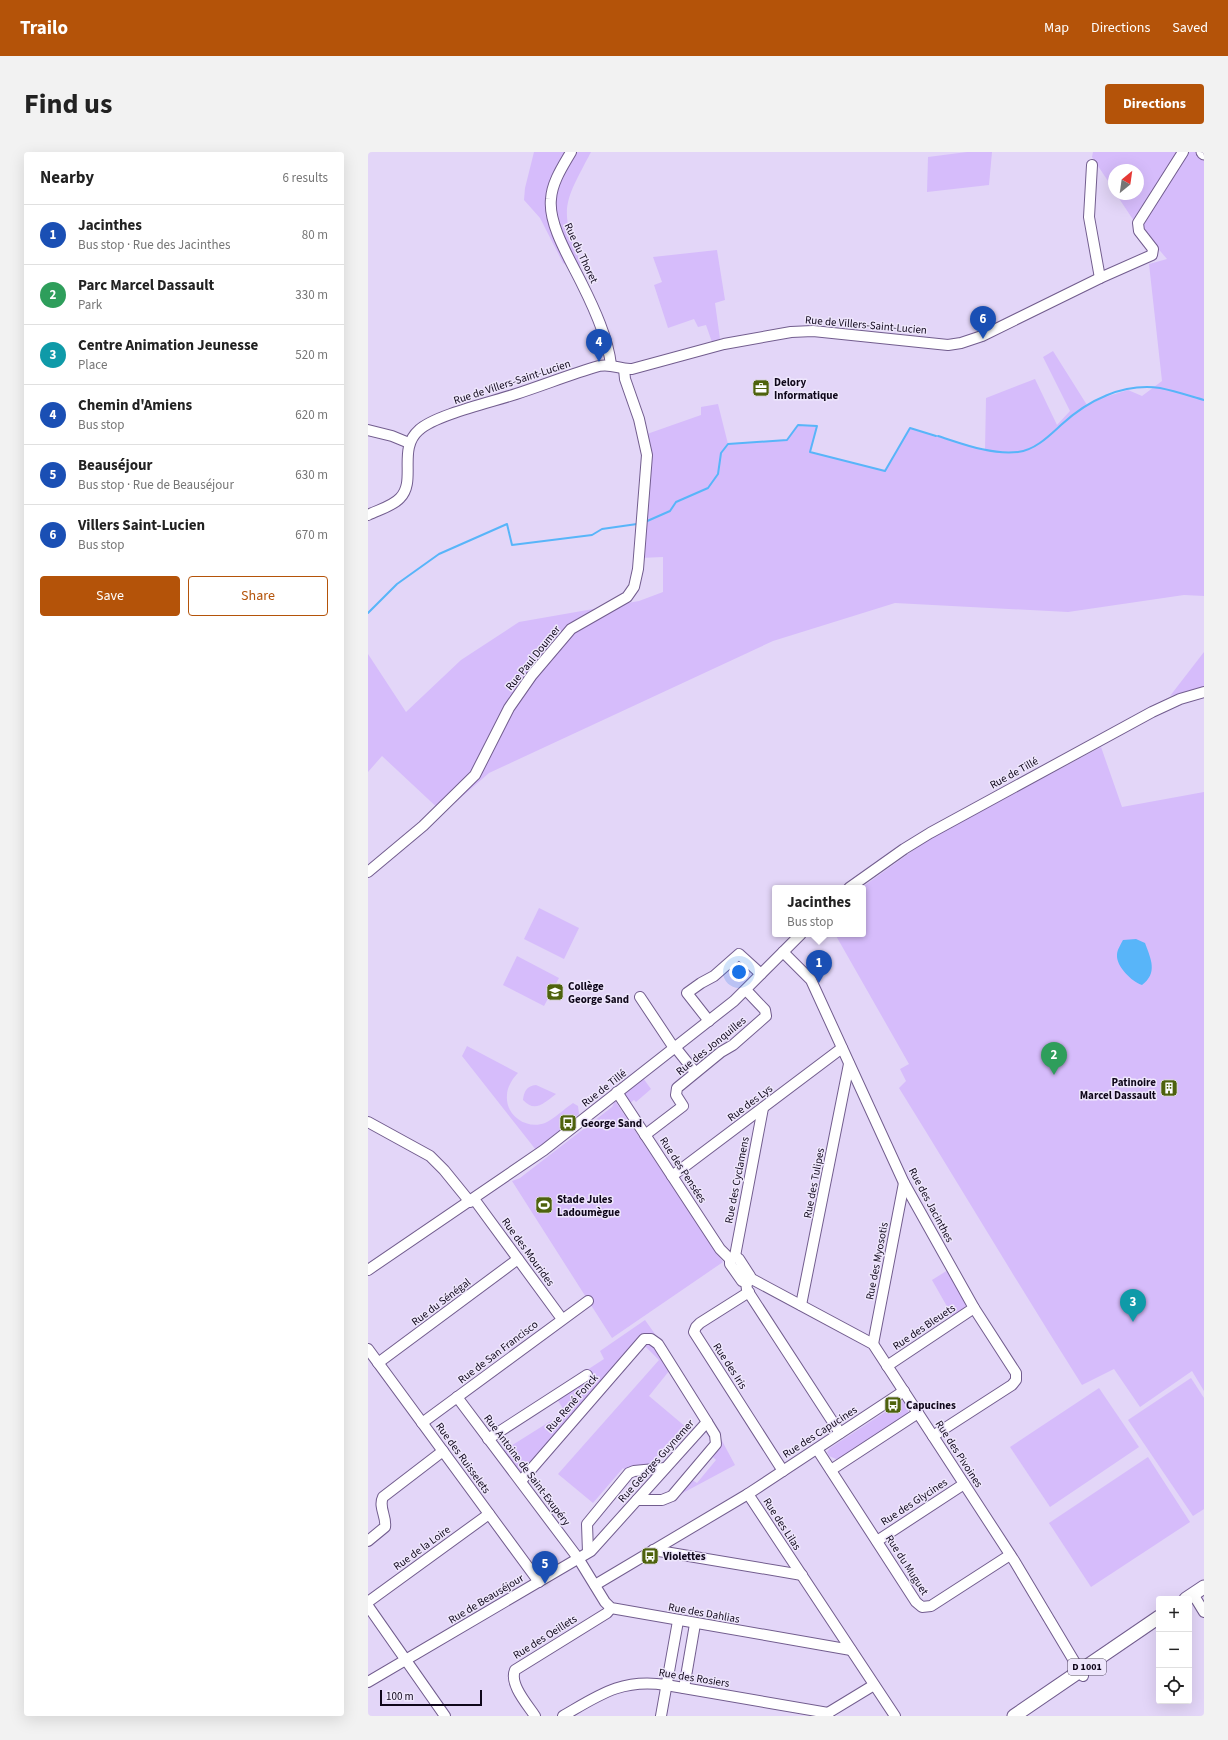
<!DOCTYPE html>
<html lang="en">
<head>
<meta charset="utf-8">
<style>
  body { margin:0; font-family:"Source Sans 3",sans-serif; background:#f2f2f2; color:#222 }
  .controls { position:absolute; right:12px; bottom:12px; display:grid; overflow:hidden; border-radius:4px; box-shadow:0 4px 16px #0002 }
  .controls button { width:36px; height:36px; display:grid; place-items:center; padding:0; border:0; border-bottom:1px solid #e0e0e0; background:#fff; color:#222; font:20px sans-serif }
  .compass { position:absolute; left:740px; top:12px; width:36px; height:36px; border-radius:50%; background:#fff; box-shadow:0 4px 16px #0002; rotate:29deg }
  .scale { position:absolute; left:12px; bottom:10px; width:102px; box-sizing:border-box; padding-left:4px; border:2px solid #0f071a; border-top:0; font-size:11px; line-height:14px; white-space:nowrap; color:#0f071a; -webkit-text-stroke:3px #eee6fc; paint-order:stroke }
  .you { position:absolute; left:371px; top:820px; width:14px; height:14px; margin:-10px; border:3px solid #fff; border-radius:50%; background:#1a73e8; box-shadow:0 0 0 6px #1a73e833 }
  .badge { display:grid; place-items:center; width:26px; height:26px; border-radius:50%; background:#b45309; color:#fff; font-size:13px; font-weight:700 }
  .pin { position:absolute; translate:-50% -33px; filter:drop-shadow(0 1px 2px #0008) }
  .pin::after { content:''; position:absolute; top:21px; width:14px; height:12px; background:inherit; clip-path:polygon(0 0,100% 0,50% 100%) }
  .popup { position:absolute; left:404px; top:733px; width:94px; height:52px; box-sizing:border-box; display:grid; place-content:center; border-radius:4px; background:#fff; filter:drop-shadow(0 1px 3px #0005); font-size:13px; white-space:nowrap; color:#767676 }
  .popup b { font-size:15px; color:#222 }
  .popup::after { content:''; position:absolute; left:50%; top:100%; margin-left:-8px; border:8px solid transparent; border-top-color:#fff }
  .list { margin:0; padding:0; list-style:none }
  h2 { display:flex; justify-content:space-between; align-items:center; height:52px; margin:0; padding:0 16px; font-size:17px }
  h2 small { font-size:13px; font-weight:400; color:#767676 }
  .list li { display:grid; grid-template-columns:26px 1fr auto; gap:12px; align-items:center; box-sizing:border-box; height:60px; padding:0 16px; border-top:1px solid #e0e0e0 }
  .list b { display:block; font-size:15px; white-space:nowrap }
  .list p { margin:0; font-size:13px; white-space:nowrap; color:#767676 }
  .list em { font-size:13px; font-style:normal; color:#767676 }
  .actions { display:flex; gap:8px; padding:12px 16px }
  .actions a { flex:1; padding:9px 0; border:1px solid #b45309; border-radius:4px; text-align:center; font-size:14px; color:#b45309 }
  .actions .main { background:#b45309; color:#fff }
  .icon { flex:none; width:22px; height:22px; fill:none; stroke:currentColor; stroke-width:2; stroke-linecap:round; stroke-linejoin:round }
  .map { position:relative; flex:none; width:836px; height:1564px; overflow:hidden; border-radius:4px }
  header { display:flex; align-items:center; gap:24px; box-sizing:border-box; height:56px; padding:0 20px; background:#b45309; color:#fff }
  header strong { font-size:19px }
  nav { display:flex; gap:22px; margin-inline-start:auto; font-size:14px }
  .intro { display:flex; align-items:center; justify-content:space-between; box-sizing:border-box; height:96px; padding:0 24px }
  h1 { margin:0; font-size:28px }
  .button { padding:10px 18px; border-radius:4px; background:#b45309; color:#fff; font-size:14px; font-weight:700 }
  main { display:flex; gap:24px; padding:0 24px }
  aside { flex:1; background:#fff; border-radius:4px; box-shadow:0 4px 16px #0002 }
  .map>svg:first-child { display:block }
</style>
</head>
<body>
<header>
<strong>Trailo</strong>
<nav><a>Map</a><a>Directions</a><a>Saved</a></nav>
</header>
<div class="intro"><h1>Find us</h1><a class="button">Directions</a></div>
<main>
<aside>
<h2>Nearby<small>6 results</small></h2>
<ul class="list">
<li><span class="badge" style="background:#1a4fb4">1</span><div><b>Jacinthes</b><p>Bus stop · Rue des Jacinthes</p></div><em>80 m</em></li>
<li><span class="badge" style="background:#2e9e5b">2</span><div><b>Parc Marcel Dassault</b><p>Park</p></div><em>330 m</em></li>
<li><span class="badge" style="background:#0f9aa8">3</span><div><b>Centre Animation Jeunesse</b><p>Place</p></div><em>520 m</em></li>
<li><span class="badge" style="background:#1a4fb4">4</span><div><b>Chemin d'Amiens</b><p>Bus stop</p></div><em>620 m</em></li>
<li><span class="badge" style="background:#1a4fb4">5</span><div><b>Beauséjour</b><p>Bus stop · Rue de Beauséjour</p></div><em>630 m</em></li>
<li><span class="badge" style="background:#1a4fb4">6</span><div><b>Villers Saint-Lucien</b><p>Bus stop</p></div><em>670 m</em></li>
</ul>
<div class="actions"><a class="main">Save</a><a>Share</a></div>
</aside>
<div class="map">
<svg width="836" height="1564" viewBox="0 0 836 1564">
  <rect width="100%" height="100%" fill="#e3d6f8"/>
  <g fill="#d6bcfb">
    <polygon points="166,0 201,0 179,58 198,113 195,111 172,66 156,48 157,36"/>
    <path d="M207,0H223C195,53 191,56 213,113L208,115L186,60L189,34Z"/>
    <polygon points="599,0 624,0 621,33 559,40 560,5"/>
    <polygon points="725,0 830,0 836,6 836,444 816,443 700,460 527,451 405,489 121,621 75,661 14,604 0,620 0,502 38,560 93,508 151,470 271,449 295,440 295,405 272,406 279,282 333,263 333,255 350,252 360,292 418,288 430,273 449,274 442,300 517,319 542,276 617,298 618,246 667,227 689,273 702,259 675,205 685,199 719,253 737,245 760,238 774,244 794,229 781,112 799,107 764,66 748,42 770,42 770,18 746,18 746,38 724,5"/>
    <polygon points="349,98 357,148 347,151 352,187 344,190 338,173 330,175 326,167 300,176 286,133 294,130 285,105"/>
    <polygon points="836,500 836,536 802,544"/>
    <path d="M733,595L754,655L836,640V1239L824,1219L772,1255L746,1217L714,1233C651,1134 592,1034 531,936L538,929L532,917L541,912L467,782H495V736H493L561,687Z"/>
    <polygon points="171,756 211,776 196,807 156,787"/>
    <polygon points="149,804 191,826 176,854 135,833"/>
    <path d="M99,894L150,921C145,926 139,935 139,943C137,963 158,978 177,971C186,967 196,957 205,951L210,954L211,962L168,998L94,904Z"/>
    <polygon points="275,926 283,937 268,950 266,948 261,952 254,943"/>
    <path d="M168,933L188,942C176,951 167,961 155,948C156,939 159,934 168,933Z"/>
    <polygon points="247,949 355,1110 244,1186 144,1029 152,1026 244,955"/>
    <polygon points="580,1118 598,1150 597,1156 585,1165 564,1128"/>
    <polygon points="277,1168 287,1182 279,1181 271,1185 153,1320 135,1299 197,1260 189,1247 223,1226 219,1218 236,1207 232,1199"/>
    <polygon points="280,1191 285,1193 301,1219 281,1244 319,1276 284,1314 259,1320 255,1316 225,1351 190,1322 291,1208 277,1194"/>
    <polygon points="823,1226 836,1246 836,1357 825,1364 760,1268"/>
    <polygon points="731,1236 771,1295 682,1355 642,1295"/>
    <polygon points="534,1249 541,1255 539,1264 472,1306 468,1307 461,1304 459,1300 462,1296"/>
    <polygon points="353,1287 367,1313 311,1343 324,1328 329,1331 348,1308 344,1304 350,1296"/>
    <polygon points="780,1305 822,1370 723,1435 681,1371"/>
  </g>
  <path fill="#58b5f9" d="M768,787L777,791C783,807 790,821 774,833C764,830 748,814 749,803C749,798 753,792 755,788Z"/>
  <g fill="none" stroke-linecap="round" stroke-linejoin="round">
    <g stroke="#58b5f9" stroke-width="2">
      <path d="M570,284C595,292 623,303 650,300C667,298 681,284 693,273C720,248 755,231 792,236C807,239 822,244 836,248"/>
      <polyline points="277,370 302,359 308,350 340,336 350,322 353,301 360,292 419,288 430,273 449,274 442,300 517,319 542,276 568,284"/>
      <polyline points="0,461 29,432 71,402 139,372 144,393 224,383 234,377 269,372"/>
    </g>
    <defs>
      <g id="minor">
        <path d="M203,0C195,14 184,30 183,47C180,73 203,109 214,132C226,156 240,186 243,213"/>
        <polyline points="724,13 721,65 732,126"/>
        <polyline points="0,278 24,284 41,291"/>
        <path d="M0,363C10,358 25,354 32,346C49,329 29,297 51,278C67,263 124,250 148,242C176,233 203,222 231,214C244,211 252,218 264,217L356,192L423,180L445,179L580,193L593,191L614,184L732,126L784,103L785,97L771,79L770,71L815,0"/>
        <polyline points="0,720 55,674 107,623 141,556 164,523 203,477 259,445 266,435 270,417 279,303 271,267 257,227 256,217"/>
        <polyline points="481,736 536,697 562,681 784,560 812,547 836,540"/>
        <polyline points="415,800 443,828 536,1031 606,1156 648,1221 648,1228 644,1233 565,1284"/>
        <polyline points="272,845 306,896"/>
        <polyline points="341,869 319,841 333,831 346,824 371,802 393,822"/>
        <polyline points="307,895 327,920"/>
        <polyline points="249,940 352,1097 362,1107"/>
        <polyline points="0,970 62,1004 76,1018 102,1050"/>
        <polyline points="277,983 315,954 308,943 309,936 353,900 365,893 398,864 397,858 378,838"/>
        <polyline points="304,1024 474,896"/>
        <polyline points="106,1047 194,1167"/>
        <polyline points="367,1104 395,956"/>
        <polygon points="367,1104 371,1107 382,1124 380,1130 374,1129 362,1112 362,1107"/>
        <polyline points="0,1118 176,998 366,849 433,782"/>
        <polyline points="382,1126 505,1192 647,1410 715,1524"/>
        <polyline points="378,1130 379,1138 472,1281"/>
        <polyline points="381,1140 332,1171 328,1175 326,1180 415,1319"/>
        <polyline points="433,1153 481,912"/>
        <polyline points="505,1192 536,1031"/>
        <polyline points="0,1197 171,1430"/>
        <polyline points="10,1211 150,1107"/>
        <polyline points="519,1214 606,1156"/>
        <polyline points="89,1245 210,1406 237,1450 243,1456 483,1498"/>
        <polyline points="54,1271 220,1149"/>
        <polyline points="120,1287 219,1223"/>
        <polyline points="449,1297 548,1450 554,1455 563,1454 642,1403"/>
        <polyline points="463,1318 550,1261"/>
        <polyline points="380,1342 527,1564"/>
        <polyline points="269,1348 294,1348 304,1344 348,1292 347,1283 339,1270"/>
        <path d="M0,1389L17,1375C19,1365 10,1355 15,1345L75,1299"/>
        <polyline points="509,1389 596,1332"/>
        <polyline points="285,1398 434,1423"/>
        <polyline points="220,1400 219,1372 261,1321 266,1319 297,1316"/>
        <polyline points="227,1433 380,1342 536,1239"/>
        <polyline points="825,1442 836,1460"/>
        <polyline points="0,1450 121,1362"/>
        <polyline points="0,1454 77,1564"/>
        <polyline points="0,1530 223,1399 339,1270 290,1192 283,1187 276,1187 153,1329"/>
        <polyline points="316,1536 327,1472"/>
        <path d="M167,1564C159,1552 141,1532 147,1518L239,1461L243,1456"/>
        <path d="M195,1564C231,1543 254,1526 298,1533L460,1561"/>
        <polyline points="293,1564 310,1469"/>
        <polyline points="455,1564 506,1533"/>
      </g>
      <g id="major">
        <polyline points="835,0 836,1"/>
        <polyline points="818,1447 836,1435"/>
        <polyline points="646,1564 791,1465"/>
      </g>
    </defs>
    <use href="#minor" stroke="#725d8e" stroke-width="12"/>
    <use href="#major" stroke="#725d8e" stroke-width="15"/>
    <use href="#minor" stroke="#fff" stroke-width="10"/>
    <use href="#major" stroke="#fff" stroke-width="13"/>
  </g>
  <defs>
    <symbol id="office-square" viewBox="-11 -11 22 22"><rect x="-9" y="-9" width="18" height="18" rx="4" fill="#4e620d" stroke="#eee6fc"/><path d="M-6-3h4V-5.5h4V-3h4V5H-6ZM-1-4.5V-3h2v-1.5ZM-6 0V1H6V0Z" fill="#fff"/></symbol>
    <symbol id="school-square" viewBox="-11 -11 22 22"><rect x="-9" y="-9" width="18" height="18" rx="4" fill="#4e620d" stroke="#eee6fc"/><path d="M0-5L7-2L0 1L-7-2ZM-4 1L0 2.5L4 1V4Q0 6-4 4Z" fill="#fff"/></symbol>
    <symbol id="building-square" viewBox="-11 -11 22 22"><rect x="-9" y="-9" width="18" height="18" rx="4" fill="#4e620d" stroke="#eee6fc"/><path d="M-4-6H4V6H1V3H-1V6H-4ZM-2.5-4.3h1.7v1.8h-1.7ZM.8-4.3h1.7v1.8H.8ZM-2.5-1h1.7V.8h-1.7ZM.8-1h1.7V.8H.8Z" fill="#fff"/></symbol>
    <symbol id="bus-square" viewBox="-11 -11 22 22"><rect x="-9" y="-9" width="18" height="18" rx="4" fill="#4e620d" stroke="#eee6fc"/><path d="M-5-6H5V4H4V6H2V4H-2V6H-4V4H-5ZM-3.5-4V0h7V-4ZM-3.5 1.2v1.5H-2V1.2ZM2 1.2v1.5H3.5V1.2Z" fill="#fff"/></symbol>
    <symbol id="stadium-square" viewBox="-11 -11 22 22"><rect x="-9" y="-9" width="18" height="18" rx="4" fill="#4e620d" stroke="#eee6fc"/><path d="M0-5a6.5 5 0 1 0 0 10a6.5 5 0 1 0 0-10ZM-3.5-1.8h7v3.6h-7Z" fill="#fff"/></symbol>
  </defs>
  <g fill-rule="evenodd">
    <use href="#office-square" x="383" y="226" width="20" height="20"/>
    <use href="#school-square" x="177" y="830" width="20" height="20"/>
    <use href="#building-square" x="791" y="926" width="20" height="20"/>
    <use href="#bus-square" x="190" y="961" width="20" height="20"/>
    <use href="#stadium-square" x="166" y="1043" width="20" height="20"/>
    <use href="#bus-square" x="515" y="1243" width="20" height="20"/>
    <use href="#bus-square" x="272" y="1394" width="20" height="20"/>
  </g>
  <g text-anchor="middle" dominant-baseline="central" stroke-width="3" stroke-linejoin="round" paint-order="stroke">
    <rect fill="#eee6fc" stroke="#524a5e" stroke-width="1" x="700" y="1507" width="38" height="16" rx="3"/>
    <g font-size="10" font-weight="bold" fill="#0f071a">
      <text x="719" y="1515">D 1001</text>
    </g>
    <g font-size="11" fill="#0f071a" stroke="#eee6fc">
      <text transform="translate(213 101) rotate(65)">Rue du Thoret</text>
      <text transform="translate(498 173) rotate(5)">Rue de Villers-Saint-Lucien</text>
      <text transform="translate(144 230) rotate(-18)">Rue de Villers-Saint-Lucien</text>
      <text transform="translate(165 506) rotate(-51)">Rue Paul Doumer</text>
      <text transform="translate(646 621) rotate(-29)">Rue de Tillé</text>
      <text transform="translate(343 894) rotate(-39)">Rue des Jonquilles</text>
      <text transform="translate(236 936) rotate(-38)">Rue de Tillé</text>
      <text transform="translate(382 951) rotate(-37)">Rue des Lys</text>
      <text transform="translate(315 1018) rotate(57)">Rue des Pensées</text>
      <text transform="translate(369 1028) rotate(-79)">Rue des Cyclamens</text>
      <text transform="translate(446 1031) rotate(-79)">Rue des Tulipes</text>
      <text transform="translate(563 1053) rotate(62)">Rue des Jacinthes</text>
      <text transform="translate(160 1100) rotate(54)">Rue des Mourides</text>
      <text transform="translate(509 1109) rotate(-79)">Rue des Myosotis</text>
      <text transform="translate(73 1150) rotate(-37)">Rue du Sénégal</text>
      <text transform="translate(556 1175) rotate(-34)">Rue des Bleuets</text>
      <text transform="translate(130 1200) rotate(-37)">Rue de San Francisco</text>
      <text transform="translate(362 1214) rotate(57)">Rue des Iris</text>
      <text transform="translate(204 1251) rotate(-49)">Rue René Fonck</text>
      <text transform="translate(452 1280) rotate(-33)">Rue des Capucines</text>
      <text transform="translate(591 1302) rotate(57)">Rue des Pivoines</text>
      <text transform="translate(95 1306) rotate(54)">Rue des Ruisselets</text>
      <text transform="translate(288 1309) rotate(-48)">Rue Georges Guynemer</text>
      <text transform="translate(159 1318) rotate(53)">Rue Antoine de Saint-Exupéry</text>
      <text transform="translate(546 1350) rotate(-33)">Rue des Glycines</text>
      <text transform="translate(414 1372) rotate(57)">Rue des Lilas</text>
      <text transform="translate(54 1396) rotate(-36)">Rue de la Loire</text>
      <text transform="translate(539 1413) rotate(57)">Rue du Muguet</text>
      <text transform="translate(118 1447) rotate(-31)">Rue de Beauséjour</text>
      <text transform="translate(336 1461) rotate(10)">Rue des Dahlias</text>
      <text transform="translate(177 1485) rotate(-32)">Rue des Oeillets</text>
      <text transform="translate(326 1526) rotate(9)">Rue des Rosiers</text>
    </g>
    <g font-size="11" font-weight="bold" fill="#0f071a" stroke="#eee6fc" text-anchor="start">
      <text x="406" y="230">Delory<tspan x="406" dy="13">Informatique</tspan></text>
      <text x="200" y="834">Collège<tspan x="200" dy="13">George Sand</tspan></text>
      <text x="788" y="930" text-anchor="end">Patinoire<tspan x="788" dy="13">Marcel Dassault</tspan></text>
      <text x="213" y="971">George Sand</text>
      <text x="189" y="1047">Stade Jules<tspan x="189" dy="13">Ladoumègue</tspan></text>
      <text x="538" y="1253">Capucines</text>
      <text x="295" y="1404">Violettes</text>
    </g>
  </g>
</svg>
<div class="controls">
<button>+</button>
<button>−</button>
<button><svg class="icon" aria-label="locate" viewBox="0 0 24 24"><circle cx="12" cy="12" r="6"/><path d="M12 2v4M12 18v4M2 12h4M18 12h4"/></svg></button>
</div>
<svg class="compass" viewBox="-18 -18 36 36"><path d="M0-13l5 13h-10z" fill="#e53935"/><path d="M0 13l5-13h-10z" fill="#767676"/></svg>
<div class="scale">100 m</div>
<div class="you"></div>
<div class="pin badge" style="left:451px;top:831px;background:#1a4fb4">1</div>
<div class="popup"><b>Jacinthes</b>Bus stop</div>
<div class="pin badge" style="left:686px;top:923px;background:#2e9e5b">2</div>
<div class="pin badge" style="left:765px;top:1170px;background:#0f9aa8">3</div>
<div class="pin badge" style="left:231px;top:210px;background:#1a4fb4">4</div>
<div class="pin badge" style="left:177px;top:1432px;background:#1a4fb4">5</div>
<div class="pin badge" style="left:615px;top:187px;background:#1a4fb4">6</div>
</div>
</main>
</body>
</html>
